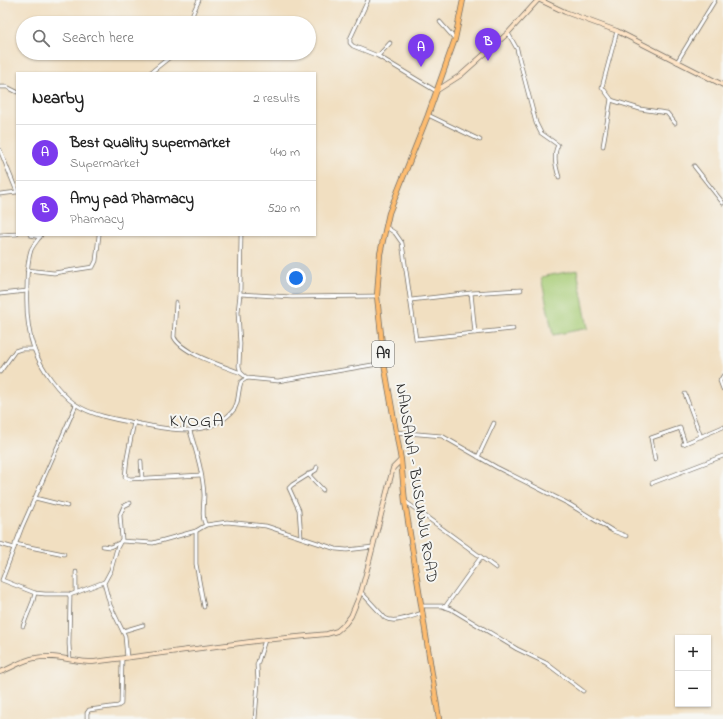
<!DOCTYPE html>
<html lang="en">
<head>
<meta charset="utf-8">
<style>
  body { margin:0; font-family:"Indie Flower",sans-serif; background:#f2f2f2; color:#222 }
  .controls { position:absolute; right:12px; bottom:12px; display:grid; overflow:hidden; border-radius:0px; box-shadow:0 1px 3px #0004 }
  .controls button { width:36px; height:36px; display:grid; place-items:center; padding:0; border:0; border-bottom:1px solid #e0e0e0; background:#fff; color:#222; font:20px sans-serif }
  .you { position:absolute; left:296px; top:278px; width:14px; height:14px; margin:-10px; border:3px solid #fff; border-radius:50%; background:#1a73e8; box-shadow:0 0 0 6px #1a73e833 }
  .badge { display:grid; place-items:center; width:26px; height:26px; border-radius:50%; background:#7c3aed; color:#fff; font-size:13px; font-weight:700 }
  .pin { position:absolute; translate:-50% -33px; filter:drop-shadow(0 1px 2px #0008) }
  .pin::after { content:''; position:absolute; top:21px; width:14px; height:12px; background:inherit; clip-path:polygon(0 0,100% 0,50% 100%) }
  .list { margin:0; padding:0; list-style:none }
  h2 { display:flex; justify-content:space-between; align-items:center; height:52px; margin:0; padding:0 16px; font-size:17px }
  h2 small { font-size:13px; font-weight:400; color:#767676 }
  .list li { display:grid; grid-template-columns:26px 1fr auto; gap:12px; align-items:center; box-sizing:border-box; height:56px; padding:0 16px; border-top:1px solid #e0e0e0 }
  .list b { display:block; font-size:15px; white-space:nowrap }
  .list p { margin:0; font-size:13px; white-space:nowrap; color:#767676 }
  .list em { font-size:13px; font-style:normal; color:#767676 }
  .icon { flex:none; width:22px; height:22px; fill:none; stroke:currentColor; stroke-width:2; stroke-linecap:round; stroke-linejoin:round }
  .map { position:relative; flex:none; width:723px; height:719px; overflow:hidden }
  .search { position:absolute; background:#fff; box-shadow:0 1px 3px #0004; left:16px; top:16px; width:300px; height:44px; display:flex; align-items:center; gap:10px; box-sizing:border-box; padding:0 14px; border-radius:22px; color:#767676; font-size:15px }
  .panel { position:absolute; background:#fff; box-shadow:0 1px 3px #0004; left:16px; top:72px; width:300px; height:164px; border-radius:0px }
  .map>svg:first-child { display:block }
</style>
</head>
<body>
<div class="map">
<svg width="723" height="719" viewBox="0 0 723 719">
  <rect width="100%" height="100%" fill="#f6f6f2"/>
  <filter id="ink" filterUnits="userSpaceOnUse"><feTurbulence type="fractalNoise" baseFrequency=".025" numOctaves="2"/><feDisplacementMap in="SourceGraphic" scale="8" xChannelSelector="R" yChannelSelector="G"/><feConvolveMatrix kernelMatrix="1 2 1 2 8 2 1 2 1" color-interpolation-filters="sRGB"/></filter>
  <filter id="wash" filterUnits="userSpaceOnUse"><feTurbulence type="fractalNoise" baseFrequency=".012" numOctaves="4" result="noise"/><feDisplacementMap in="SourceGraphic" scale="16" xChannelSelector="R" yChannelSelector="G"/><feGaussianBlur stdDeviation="0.9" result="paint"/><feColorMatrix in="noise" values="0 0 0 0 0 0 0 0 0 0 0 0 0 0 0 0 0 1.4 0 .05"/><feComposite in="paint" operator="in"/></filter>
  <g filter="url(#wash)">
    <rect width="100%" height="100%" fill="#f1dfc1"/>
    <polygon fill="#a7cc76" stroke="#697c50" points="577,270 588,328 553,335 541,277"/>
  </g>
  <g filter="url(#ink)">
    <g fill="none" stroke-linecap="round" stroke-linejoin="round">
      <defs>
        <g id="street">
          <polyline points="368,0 350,39 350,43 353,46 378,56 436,91"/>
          <polyline points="440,22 455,39"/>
          <polyline points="193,23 193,13 199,0"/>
          <path d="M508,33L517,49L519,58L536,123L541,133L558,145C553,154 556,168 559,177"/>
          <polyline points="378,56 390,43"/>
          <polyline points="677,62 715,0"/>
          <polyline points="150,73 175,53"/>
          <polyline points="0,87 7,87 17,92"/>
          <polyline points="611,100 640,109 667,113 675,123"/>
          <polyline points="428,115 480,140"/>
          <polyline points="603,146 611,99 602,87 617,31"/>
          <polyline points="0,150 17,192 0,194"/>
          <polyline points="694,166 723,203"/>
          <polyline points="386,227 395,233 402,243 416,339 513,329"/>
          <polyline points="0,235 17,234"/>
          <polyline points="30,235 40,237"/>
          <path d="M41,235C38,240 33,245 31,250C27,262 27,274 27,286C26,307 27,329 34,349C41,368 59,393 75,404C95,418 127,421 151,426C178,431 209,435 231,413C240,404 237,394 241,382L247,378L278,381L384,363"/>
          <polyline points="241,235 240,294 238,312 240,344 239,366 241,373 247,378"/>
          <polyline points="27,270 54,273 93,267 96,261 99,235"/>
          <polyline points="471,293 475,333"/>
          <polyline points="0,294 27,291"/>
          <polyline points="240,294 292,297 377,296"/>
          <polyline points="411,300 471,293 521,290"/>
          <path d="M176,302L174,337C181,353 223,366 241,373"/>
          <polyline points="0,372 15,351 21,349 34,349"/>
          <polyline points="723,376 720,381 723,389"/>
          <polyline points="685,394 701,437"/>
          <polyline points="134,422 127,458 125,477 130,479 201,475"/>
          <path d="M190,431C196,451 203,473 204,495C204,503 201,519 206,525L227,522L266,526L336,549L347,550L373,547"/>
          <polyline points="395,432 442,436 496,467 569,504 613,531 626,536"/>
          <polyline points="683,444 723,427"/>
          <polyline points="478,457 494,423"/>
          <polyline points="655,460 651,438 680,428 685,443"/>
          <polyline points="141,461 142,479"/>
          <polyline points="308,474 323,490"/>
          <polyline points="652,483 723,456"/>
          <polyline points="35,498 67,506"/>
          <polyline points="406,502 496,568"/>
          <polyline points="196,531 196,564 204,607"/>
          <polyline points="301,537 299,510 289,488 292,485 316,470 317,467"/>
          <polyline points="121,541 153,543 196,531 206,525"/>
          <polyline points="0,544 14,548"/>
          <polyline points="15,544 64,554"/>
          <polyline points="103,546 110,547 119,543"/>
          <path d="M361,592L385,618C394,624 412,616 423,613"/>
          <polyline points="76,593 76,572"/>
          <polyline points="70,595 104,582"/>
          <polyline points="422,606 442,606 451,609 517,649 546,663 583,691"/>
          <polyline points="445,607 481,557"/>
          <polyline points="23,626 33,601 35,593"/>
          <polyline points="123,631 143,625"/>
          <polyline points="127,658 125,636 110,605 104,583 111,570 117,548 122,539 120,515 124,506 130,503"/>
          <polyline points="70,659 69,644 70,597 69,594 45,594 35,593 2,580 22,527 76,405"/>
          <polyline points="87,719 87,713 89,710 118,706 121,704 122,659"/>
          <polyline points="255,719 258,683 257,665 265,640"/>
        </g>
        <g id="secondary">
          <polyline points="540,0 565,12 617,31 723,85"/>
          <polyline points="436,91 461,75 508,33 538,0"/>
          <path d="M0,672C12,668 22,660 35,658C54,654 74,662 93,662L265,640L327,634L337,631L345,624L351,616L361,592L368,566L393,468L401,460"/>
        </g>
        <polyline id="primary" points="439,719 405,502 401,460 384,363 377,296 380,254 389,213 428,115 455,39 463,0"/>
      </defs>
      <use href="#street" stroke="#706a60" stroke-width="4.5"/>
      <use href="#secondary" stroke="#706a60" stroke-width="5.5"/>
      <use href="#primary" stroke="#706a60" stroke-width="6"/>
      <use href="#street" stroke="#fff" stroke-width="3"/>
      <use href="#secondary" stroke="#fee4c6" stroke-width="4"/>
      <use href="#primary" stroke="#fdbc70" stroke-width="4.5"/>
    </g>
  </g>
  <g text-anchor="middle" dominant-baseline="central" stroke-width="4" stroke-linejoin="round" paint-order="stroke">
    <rect fill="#f6f6f2" stroke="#686867" stroke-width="1" x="372" y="341" width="22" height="26" rx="3"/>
    <g font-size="15" font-weight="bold" fill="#2b2b2b">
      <text x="383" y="354">A9</text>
    </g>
    <g font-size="16" fill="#2b2b2b" stroke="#f6f6f2">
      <text transform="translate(416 483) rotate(81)">NANSANA - BUSUNJU ROAD</text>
    </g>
    <g font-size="18" letter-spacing="1" fill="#2b2b2b" stroke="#f6f6f2">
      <text x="197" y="422">KYOGA</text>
    </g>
  </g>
</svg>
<div class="controls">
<button>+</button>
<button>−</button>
</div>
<div class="you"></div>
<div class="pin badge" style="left:421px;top:67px">A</div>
<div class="pin badge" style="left:488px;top:61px">B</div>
<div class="search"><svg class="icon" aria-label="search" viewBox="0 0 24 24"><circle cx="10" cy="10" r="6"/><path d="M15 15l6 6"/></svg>Search here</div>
<section class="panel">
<h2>Nearby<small>2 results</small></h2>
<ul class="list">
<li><span class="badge">A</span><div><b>Best Quality supermarket</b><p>Supermarket</p></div><em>440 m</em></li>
<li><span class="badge">B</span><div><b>Amy pad Pharmacy</b><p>Pharmacy</p></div><em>520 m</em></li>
</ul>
</section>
</div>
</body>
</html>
